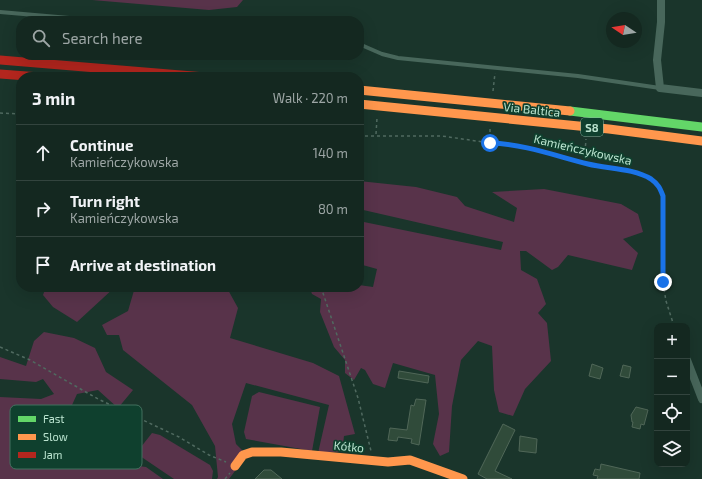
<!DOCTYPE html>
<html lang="en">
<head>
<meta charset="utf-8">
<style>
  body { margin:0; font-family:"Exo 2",sans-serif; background:#21342d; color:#f1f3f6 }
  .controls { position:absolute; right:12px; bottom:12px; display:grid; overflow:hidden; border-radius:8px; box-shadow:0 4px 16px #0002 }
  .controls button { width:36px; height:36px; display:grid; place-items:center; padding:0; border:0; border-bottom:1px solid #33443e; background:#142820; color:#f1f3f6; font:20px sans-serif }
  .compass { position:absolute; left:606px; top:12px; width:36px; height:36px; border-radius:50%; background:#142820; box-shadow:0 4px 16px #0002; rotate:282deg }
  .stop { position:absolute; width:12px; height:12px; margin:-9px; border:3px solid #1a73e8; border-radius:50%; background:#fff }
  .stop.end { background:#1a73e8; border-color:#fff; box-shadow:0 1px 4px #0008 }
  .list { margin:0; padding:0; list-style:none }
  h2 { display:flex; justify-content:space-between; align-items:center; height:52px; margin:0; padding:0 16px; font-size:17px }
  h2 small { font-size:13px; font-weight:400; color:#9da6a5 }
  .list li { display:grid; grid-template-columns:26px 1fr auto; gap:12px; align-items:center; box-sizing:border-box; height:56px; padding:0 16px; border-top:1px solid #33443e }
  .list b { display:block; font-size:15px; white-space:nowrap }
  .list p { margin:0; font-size:13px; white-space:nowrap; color:#9da6a5 }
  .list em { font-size:13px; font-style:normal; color:#9da6a5 }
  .icon { flex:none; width:22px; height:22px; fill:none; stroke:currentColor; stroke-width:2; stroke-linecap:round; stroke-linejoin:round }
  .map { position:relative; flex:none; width:702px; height:479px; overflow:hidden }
  .search { position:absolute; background:#142820; box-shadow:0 4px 16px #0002; left:16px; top:16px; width:348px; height:44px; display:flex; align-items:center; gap:10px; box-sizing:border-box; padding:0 14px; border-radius:16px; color:#9da6a5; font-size:15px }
  .panel { position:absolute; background:#142820; box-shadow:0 4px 16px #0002; left:16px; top:72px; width:348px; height:220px; border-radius:16px }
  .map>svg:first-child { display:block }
</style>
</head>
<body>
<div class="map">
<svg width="702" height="479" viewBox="0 0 702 479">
  <rect width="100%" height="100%" fill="#1a352b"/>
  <g fill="#58334a">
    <polygon points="92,0 243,0 237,7 209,10"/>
    <polygon points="359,181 416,187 457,197 465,206 514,222 517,208 492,192 544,189 621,204 638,214 643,232 623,239 638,253 632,270 568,255 558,267 552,270 526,251 520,251 521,270 537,279 546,304 538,313 547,323 551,361 525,389 513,416 499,412 494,390 492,346 478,341 461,360 452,406 449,452 440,456 433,444 439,414 435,375 393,363 385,388 373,384 365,370 361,368 354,380 345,373 345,360 334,347 320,312 321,299 312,294 310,288 359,287 359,285 373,287 377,269 359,264 359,221 501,250 503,242 359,209"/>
    <polygon points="46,287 115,287 77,322 53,307 43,295"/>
    <polygon points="135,287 227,288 238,308 230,338 313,363 339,376 355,434 344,436 342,452 318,453 329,405 246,383 232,424 236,444 247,455 229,479 217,479 218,477 215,446 192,405 123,350 119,335 107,335 102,325 128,311"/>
    <polygon points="44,332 74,338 95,348 106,372 133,390 118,408 98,390 77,394 63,425 69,445 122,464 146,467 163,479 0,479 0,397 41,399 54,394 43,379 36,382 0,379 0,357 26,366 34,341"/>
    <polygon points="259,392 320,407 312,451 246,439 244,432 252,396"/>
    <polygon points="152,433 160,435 210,465 213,471 212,479 174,479 140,456 141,447"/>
  </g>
  <g fill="#304b3a" stroke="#506758">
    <polygon points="592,364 603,368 600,379 589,376"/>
    <polygon points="623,365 631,367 629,378 620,376"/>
    <polygon points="399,371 429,376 428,383 398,378"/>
    <polygon points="416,399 426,400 419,445 411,443 412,439 398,437 397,441 388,440 390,428 407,430 411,405 414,406"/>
    <polygon points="636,407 648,410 644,425 641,424 640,429 632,427 633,422 632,422 631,415"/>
    <polygon points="503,424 515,430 495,471 512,479 487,479 478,474"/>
    <polygon points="520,436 537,439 536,453 519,451"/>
    <polygon points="601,464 640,473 639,479 597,479 598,476 593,475 595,469 600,470"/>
    <polygon points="264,470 271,470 282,479 255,479"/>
  </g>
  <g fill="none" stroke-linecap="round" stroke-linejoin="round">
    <g stroke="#506a60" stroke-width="1.5" stroke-dasharray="3 3" stroke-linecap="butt">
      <polyline points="493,91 495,73"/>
      <polyline points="0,113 21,114"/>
      <path d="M490,129V143C524,144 556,156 588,164C608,169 633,168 651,179C658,184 660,188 663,196V283L666,301L674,326"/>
      <polyline points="376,134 377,118"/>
      <polyline points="359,136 442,136 490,143"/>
      <polyline points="585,152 586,139"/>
      <polyline points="321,287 358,398 371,451"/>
      <polyline points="0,347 30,360 98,399 179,437 209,455 226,462"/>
      <polyline points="225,479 230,473"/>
    </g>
    <g stroke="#48675b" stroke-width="4">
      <polyline points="0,12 104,21"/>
      <polyline points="359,44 382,54 398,58 578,76 660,88"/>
    </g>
    <g stroke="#48675b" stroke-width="8">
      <polyline points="661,0 661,22 657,60 660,88 702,93"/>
      <polyline points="687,360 702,399"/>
    </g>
    <polyline stroke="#63d668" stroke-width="9" points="570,111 702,127"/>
    <g stroke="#ff974d" stroke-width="9">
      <polyline points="359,90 570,111"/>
      <polyline points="359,104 609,129 702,141"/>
      <polyline points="235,466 243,455 252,452 281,452 388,462 410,460 463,479"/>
    </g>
    <g stroke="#b3261e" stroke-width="9">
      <polyline points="0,60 205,77"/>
      <polyline points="0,74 40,77"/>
    </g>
  </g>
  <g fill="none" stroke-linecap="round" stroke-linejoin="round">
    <path stroke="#1a73e8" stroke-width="5" d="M490,143C524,144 556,156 588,164C608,169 633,168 651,179C658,184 660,188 663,196V282"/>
  </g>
  <g text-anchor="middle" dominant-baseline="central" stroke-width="3.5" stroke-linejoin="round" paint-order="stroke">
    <rect fill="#0f402e" stroke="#87b39f" stroke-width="1" x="581" y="118" width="22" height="18" rx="3"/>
    <g font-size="11" font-weight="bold" fill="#bbe4d0">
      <text x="592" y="127">S8</text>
    </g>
    <g font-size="12" fill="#bbe4d0" stroke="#0f402e">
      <text transform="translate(532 109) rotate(6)">Via Baltica</text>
      <text transform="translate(583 149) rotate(13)">Kamieńczykowska</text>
      <text transform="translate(349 446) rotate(6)">Kółko</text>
    </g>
  </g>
  <rect x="10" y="405" width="132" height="64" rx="6" fill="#0f402e" stroke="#43715f" stroke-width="1"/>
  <rect x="18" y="416" width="18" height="6" fill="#63d668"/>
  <rect x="18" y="434" width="18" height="6" fill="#ff974d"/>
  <rect x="18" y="452" width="18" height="6" fill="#b3261e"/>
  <g font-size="11" fill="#bbe4d0">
    <text x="43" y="423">Fast</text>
    <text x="43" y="441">Slow</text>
    <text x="43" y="459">Jam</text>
  </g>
</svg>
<div class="controls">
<button>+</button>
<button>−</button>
<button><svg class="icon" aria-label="locate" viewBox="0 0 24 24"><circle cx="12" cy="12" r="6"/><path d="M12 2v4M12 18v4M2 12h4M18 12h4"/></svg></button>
<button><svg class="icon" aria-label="layers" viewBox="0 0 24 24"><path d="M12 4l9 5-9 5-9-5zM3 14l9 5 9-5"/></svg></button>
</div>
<svg class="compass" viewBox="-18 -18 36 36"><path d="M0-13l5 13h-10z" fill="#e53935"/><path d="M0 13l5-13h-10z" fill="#9da6a5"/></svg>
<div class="stop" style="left:490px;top:143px"></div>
<div class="stop end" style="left:663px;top:282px"></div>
<div class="search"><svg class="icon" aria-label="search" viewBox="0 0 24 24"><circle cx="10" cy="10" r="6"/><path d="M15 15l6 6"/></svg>Search here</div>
<section class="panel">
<h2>3 min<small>Walk · 220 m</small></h2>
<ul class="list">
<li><svg class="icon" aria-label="ahead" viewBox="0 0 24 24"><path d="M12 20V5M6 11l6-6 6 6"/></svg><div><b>Continue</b><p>Kamieńczykowska</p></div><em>140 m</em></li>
<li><svg class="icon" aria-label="right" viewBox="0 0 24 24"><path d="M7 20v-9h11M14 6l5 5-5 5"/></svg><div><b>Turn right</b><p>Kamieńczykowska</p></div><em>80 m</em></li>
<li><svg class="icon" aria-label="arrive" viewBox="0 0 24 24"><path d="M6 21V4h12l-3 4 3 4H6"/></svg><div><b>Arrive at destination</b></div></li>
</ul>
</section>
</div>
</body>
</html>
